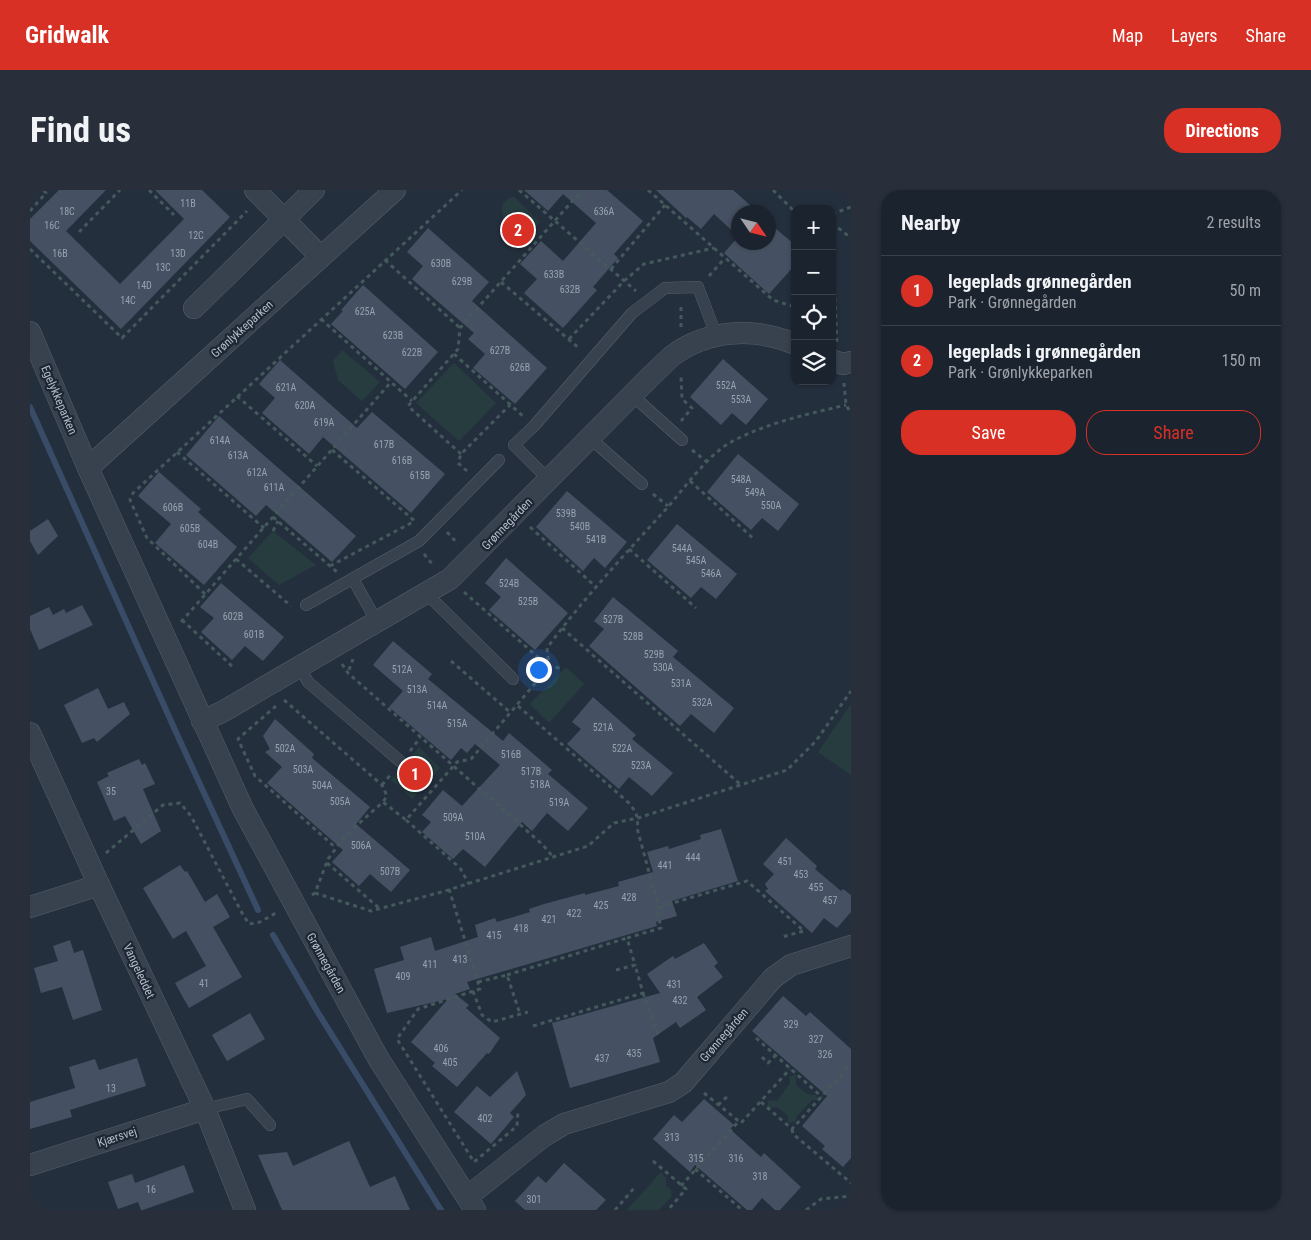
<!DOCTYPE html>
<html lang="en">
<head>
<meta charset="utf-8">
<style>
  body { margin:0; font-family:"Roboto Condensed",sans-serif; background:#282f3a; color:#f1f3f6 }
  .controls { position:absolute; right:15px; top:15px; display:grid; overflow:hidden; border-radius:10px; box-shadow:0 1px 4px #0004 }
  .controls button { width:45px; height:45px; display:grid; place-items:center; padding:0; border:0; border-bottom:1px solid #39404a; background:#1b232e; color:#f1f3f6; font:25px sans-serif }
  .compass { position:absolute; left:701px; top:15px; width:45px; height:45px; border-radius:50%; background:#1b232e; box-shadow:0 1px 4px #0004; rotate:125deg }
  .you { position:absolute; left:508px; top:479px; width:18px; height:18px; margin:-12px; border:4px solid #fff; border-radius:50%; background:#1a73e8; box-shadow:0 0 0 8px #1a73e833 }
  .badge { display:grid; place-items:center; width:32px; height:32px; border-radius:50%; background:#d93025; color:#fff; font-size:16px; font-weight:700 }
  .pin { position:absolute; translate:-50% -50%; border:2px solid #fff; box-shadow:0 1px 5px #0006 }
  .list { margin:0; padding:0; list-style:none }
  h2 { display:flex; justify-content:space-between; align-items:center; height:65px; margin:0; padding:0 20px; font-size:21px }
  h2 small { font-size:16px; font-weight:400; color:#a0a4aa }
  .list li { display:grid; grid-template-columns:32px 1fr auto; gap:15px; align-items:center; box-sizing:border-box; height:70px; padding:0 20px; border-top:1px solid #39404a }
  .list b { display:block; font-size:19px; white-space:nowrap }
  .list p { margin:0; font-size:16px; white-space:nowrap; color:#a0a4aa }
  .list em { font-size:16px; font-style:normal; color:#a0a4aa }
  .actions { display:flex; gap:10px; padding:15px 20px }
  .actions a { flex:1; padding:11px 0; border:1px solid #d93025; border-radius:20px; text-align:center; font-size:18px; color:#d93025 }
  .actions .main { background:#d93025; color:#fff }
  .icon { flex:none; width:28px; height:28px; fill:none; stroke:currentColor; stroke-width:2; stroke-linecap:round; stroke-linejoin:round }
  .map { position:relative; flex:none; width:821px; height:1020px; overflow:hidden; border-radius:20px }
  header { display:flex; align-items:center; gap:30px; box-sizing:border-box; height:70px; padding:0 25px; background:#d93025; color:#fff }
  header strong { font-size:24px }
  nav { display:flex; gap:28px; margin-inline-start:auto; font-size:18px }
  .intro { display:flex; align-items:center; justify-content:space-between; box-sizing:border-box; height:120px; padding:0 30px }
  h1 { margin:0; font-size:35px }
  .button { padding:12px 22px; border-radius:20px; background:#d93025; color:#fff; font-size:18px; font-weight:700 }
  main { display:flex; gap:30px; padding:0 30px }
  aside { flex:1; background:#1b232e; border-radius:20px; box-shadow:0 1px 4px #0004 }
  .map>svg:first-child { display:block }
</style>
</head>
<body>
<header>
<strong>Gridwalk</strong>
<nav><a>Map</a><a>Layers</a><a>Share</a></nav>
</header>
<div class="intro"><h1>Find us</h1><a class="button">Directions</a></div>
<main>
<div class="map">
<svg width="821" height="1020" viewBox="0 0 821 1020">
  <rect width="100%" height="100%" fill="#242f3e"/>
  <g fill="#263c3f">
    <polygon points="484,7 510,32 485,60 474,49 472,14 479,8"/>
    <polygon points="312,160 350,192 332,211 308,190 303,171"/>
    <polygon points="424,173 466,213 429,251 386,213"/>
    <polygon points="243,341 286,375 249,395 218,368"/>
    <polygon points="536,477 554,494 519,533 500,514"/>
    <polygon points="821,514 821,585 788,562"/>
    <polygon points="389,557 410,578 382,609 361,590"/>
    <polygon points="766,884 766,895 777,904 786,905 789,910 782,910 766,927 766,932 758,933 758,926 747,917 738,918 738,910 747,911 760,893 759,887"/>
    <polygon points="631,982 636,988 636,996 641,999 642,1006 629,1020 597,1020"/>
  </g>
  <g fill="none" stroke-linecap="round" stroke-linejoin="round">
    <g stroke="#394c67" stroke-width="6">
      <polyline points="0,217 150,551 228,720"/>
      <polyline points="243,745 287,821 411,1020"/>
    </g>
  </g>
  <g fill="#455162">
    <polygon points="29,0 76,0 36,41 90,94 154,29 125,0 172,0 200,27 91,139 0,51 0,29"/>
    <polygon points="494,0 577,0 613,31 584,64 588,68 563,97 567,100 533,138 494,103 507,89 490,74 511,51 533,71 566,33 533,4 518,21"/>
    <polygon points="626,0 703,0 728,22 708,22 708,46 684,24 671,39 657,27 656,28"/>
    <polygon points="738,32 765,55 765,75 739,104 694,63 708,47 708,52 738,52"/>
    <polygon points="398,38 459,92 442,111 517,178 485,214 443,178 455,164 438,149 444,143 382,89 393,76 377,62"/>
    <polygon points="333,95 408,162 375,199 301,134 313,121 311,120"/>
    <polygon points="693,169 738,209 716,235 702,223 691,235 660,207"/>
    <polygon points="250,170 327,238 342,222 415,284 381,323 293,247 279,264 232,223 245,208 229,194"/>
    <polygon points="189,226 326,346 302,372 236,315 226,326 156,265"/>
    <polygon points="708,264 769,314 748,341 732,328 721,340 677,302"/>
    <polygon points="129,282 171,319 168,322 207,357 174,395 125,353 141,334 108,306"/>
    <polygon points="537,301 597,352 575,378 564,368 553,381 506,337"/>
    <polygon points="18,329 28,346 8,365 0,351 0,341"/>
    <polygon points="647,334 707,384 686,409 671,397 661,408 617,370"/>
    <polygon points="476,368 538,423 505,460 459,420 471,407 455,393"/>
    <polygon points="191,393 254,447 233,471 215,456 202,470 171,442 184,428 170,417"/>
    <polygon points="583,407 648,461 643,467 704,518 684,543 661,524 650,536 559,456 574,439 564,431"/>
    <polygon points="52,415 63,435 9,460 0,439 0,426 19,417 23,425 34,419 36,423"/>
    <polygon points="363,451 402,484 398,489 473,551 479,543 522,580 518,584 558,618 538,641 517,623 502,641 492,632 455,677 433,659 423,669 392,642 401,632 392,625 413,600 432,616 470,575 445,554 437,563 431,558 421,570 359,517 373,501 343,475"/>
    <polygon points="68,498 78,519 94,512 100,524 67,552 64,548 52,553 34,515"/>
    <polygon points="563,507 606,545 602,549 643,583 622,606 599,587 589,599 537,554 551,539 542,532"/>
    <polygon points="245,529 284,564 282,568 340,617 326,634 380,680 361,702 340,684 329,696 302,672 313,660 237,593 252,577 235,562 240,559 233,546"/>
    <polygon points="109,569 112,575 115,573 125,594 113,599 131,641 111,654 95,626 84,631 67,592 79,586 77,583"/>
    <polygon points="691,639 708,691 642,711 647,726 626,732 627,736 437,792 440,799 425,804 439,815 436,818 470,848 459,864 457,863 427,897 402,876 405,873 381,852 418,809 357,823 344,779 374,770 370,757 401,747 405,761 448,747 445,735 465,728 467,732 500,722 499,719 514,714 555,703 555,705 589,696 588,692 623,682 617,662 638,656 639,659 671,649 670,645"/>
    <polygon points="756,648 787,676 785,679 811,701 813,699 821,705 821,722 807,738 794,728 782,743 735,701 738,699 735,694 744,684 733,674"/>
    <polygon points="150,675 155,682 157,681 175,712 187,704 200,727 183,737 212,787 159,818 145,793 176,776 156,741 143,749 113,698"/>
    <polygon points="40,750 44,763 53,760 72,820 43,830 32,797 11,803 4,778 28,771 23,756"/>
    <polygon points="674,753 688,773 684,776 693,787 667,807 676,820 650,838 646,832 623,848 630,872 540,898 522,833 630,803 617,784 643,766 645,769"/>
    <polygon points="753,806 776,826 780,822 821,859 821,968 813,977 792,959 795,956 772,936 797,906 722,841"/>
    <polygon points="220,823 235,849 197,871 182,845"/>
    <polygon points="107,868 116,896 40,920 42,927 0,939 0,912 45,898 39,877 65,869 69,880"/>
    <polygon points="487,881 496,905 480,923 484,927 461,954 424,922 447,896 460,907"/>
    <polygon points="674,909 704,935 700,939 731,967 734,963 771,997 750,1020 745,1020 732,1008 722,1020 717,1020 665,975 660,982 623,949 644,925 652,932"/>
    <polygon points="319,951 340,997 365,986 380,1020 252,1020 228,965 257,962 263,976"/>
    <polygon points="534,973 576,1010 566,1020 495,1020 485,1011 508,986 516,993"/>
    <polygon points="154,975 164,1002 113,1020 111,1020 108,1012 88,1019 78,992 102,984 105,993"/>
  </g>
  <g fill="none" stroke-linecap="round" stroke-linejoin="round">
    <defs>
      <g id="service">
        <polyline points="602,205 652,250"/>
        <polyline points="560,248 612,294"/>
        <polyline points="519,290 484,255 504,236 602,123 635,98 668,97 686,145"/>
        <polyline points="323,389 347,432"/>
        <polyline points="397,404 483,489"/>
        <polyline points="276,415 389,351 469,270"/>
        <polyline points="269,476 278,492 371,572"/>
        <polyline points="175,919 217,909 240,935"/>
      </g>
      <g id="minor">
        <polyline points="225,0 291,67"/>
        <polyline points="164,118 284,0"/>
        <polyline points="0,142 58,278 213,619 348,868 445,1020"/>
        <polyline points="802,170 813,174 821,172"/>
        <polyline points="58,278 365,0"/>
        <path d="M172,531L192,522L420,389L622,185C629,179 635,172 642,166C678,139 725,137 765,154"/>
        <polyline points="0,543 69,695 175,919 215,1020"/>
        <polyline points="0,717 69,695"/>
        <polyline points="0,975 175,919"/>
        <polyline points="437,1007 514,946 534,934 639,902 653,893 743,788 761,775 821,756"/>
      </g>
    </defs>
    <use href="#service" stroke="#565f6c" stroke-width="12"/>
    <use href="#minor" stroke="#565f6c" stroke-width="22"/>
    <g stroke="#44595c" stroke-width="3" stroke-dasharray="4 4" stroke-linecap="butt">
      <polyline points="119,0 144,25"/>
      <polyline points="489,0 606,101"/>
      <polyline points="618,0 743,110 765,117"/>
      <polyline points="743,0 765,22"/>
      <polyline points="0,21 16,3 13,0"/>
      <polyline points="802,24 821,17"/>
      <polyline points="802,33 821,48"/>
      <polyline points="49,42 90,0"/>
      <polyline points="802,44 807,152"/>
      <polyline points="0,59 92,148 217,21"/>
      <polyline points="355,70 430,138"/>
      <polyline points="581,79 635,15"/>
      <polyline points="679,86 695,68"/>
      <polyline points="471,92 550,159"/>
      <polyline points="291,129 382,211"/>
      <polyline points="651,137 651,113"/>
      <polyline points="539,149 594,91 614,74 684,58"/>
      <polyline points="424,164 494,227"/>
      <polyline points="814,193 816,215 821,223"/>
      <polyline points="207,206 287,276"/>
      <polyline points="651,231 662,218 652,209 651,186"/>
      <polyline points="302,260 387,333"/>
      <polyline points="662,260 677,272"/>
      <polyline points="147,262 234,338"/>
      <polyline points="431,264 378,216 428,159 430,138 552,0"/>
      <polyline points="437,281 428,273 431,264 480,215"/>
      <polyline points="660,291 725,350"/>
      <polyline points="623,304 638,316"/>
      <polyline points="243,327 307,382"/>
      <polyline points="500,337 566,397"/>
      <polyline points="243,341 248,331"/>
      <polyline points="417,342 428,354"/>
      <polyline points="599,359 666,418"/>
      <polyline points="394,364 403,375"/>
      <polyline points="206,369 261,416"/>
      <polyline points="300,376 383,332"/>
      <polyline points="434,402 519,477 530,478"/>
      <polyline points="175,404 117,348 100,310 103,303 432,0"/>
      <polyline points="152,430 204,478"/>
      <polyline points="151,432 361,192"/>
      <polyline points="532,438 711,595"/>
      <polyline points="421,471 481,523"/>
      <polyline points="312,474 318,483 513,655 523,667"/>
      <polyline points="319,480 323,469"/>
      <polyline points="254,510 352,595 357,606 353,612"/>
      <polyline points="246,516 208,549 225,586 306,658"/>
      <path d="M488,516L599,613C606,622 609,627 607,638L629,719"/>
      <polyline points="380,561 390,548"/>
      <polyline points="352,595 362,583"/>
      <polyline points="376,630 430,678 439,694"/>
      <polyline points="76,663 133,615 150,613 161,626 212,723 219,734 230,732 246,723"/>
      <polyline points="297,673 349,718"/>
      <polyline points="419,699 450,799 388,819 367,849 444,972 487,936 488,921"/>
      <polyline points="285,703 341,721 415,701 558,656 584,633 608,628 757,580 786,551 821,501"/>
      <path d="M282,705L285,703L298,669L315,646L353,612L376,630L427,572L441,569L519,477L517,458C554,408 596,363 638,317C655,297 678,265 701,252C736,233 778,224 816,215"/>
      <polyline points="586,780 605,775 597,748 631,738 628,723 629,719 636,715 717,691 774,741 752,747"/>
      <polyline points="477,785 597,748"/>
      <polyline points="448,792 477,785 490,824"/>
      <polyline points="443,801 452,825 462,832 498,822"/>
      <polyline points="613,803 628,845"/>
      <polyline points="503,836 613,803 605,775"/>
      <polyline points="726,848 792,907"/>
      <polyline points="732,867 738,873 745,866"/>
      <polyline points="674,903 711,933 760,879"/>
      <polyline points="731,912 762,939 821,874"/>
      <polyline points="688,915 699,905"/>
      <polyline points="762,939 763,944 821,993"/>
      <polyline points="623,971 656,999 638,1020"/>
      <polyline points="665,979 712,1020"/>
      <polyline points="651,996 708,932"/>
      <polyline points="585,1020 605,997"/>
      <polyline points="776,1020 791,1009 821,1006"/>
    </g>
    <use href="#service" stroke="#38414e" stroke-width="11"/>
    <use href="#minor" stroke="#38414e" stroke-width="21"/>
  </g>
  <g text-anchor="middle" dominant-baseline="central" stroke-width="4.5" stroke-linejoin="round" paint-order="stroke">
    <g font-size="10" fill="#98a1af">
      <text x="158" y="13">11B</text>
      <text x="37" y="21">18C</text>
      <text x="574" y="21">636A</text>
      <text x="22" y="35">16C</text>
      <text x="166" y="45">12C</text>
      <text x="30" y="63">16B</text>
      <text x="148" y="63">13D</text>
      <text x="411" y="73">630B</text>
      <text x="133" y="77">13C</text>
      <text x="524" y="84">633B</text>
      <text x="432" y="91">629B</text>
      <text x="114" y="95">14D</text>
      <text x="540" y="99">632B</text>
      <text x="98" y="110">14C</text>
      <text x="335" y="121">625A</text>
      <text x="363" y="145">623B</text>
      <text x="470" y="160">627B</text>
      <text x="382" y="162">622B</text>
      <text x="490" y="177">626B</text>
      <text x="696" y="195">552A</text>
      <text x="256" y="197">621A</text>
      <text x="711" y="209">553A</text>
      <text x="275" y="215">620A</text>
      <text x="294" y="232">619A</text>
      <text x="190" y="250">614A</text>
      <text x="354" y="254">617B</text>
      <text x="208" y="265">613A</text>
      <text x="372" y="270">616B</text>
      <text x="227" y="282">612A</text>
      <text x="390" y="285">615B</text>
      <text x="711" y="289">548A</text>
      <text x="244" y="297">611A</text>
      <text x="725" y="302">549A</text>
      <text x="741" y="315">550A</text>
      <text x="143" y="317">606B</text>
      <text x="536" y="323">539B</text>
      <text x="550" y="336">540B</text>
      <text x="160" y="338">605B</text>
      <text x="566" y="349">541B</text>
      <text x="178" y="354">604B</text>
      <text x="652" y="358">544A</text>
      <text x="666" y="370">545A</text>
      <text x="681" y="383">546A</text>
      <text x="479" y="393">524B</text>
      <text x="498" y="411">525B</text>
      <text x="203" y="426">602B</text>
      <text x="583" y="429">527B</text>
      <text x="224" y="444">601B</text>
      <text x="603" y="446">528B</text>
      <text x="624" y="464">529B</text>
      <text x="633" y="477">530A</text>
      <text x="372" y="479">512A</text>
      <text x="651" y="493">531A</text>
      <text x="387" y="499">513A</text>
      <text x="672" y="512">532A</text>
      <text x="407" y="515">514A</text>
      <text x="427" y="533">515A</text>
      <text x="573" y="537">521A</text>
      <text x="255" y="558">502A</text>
      <text x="592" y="558">522A</text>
      <text x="481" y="564">516B</text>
      <text x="611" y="575">523A</text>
      <text x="273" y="579">503A</text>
      <text x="501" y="581">517B</text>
      <text x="510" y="594">518A</text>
      <text x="292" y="595">504A</text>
      <text x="81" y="601">35</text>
      <text x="310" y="611">505A</text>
      <text x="529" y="612">519A</text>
      <text x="423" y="627">509A</text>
      <text x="445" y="646">510A</text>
      <text x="331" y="655">506A</text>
      <text x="663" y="667">444</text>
      <text x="755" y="671">451</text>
      <text x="635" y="675">441</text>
      <text x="360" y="681">507B</text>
      <text x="771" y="684">453</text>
      <text x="786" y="697">455</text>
      <text x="599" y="707">428</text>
      <text x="800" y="710">457</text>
      <text x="571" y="715">425</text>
      <text x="544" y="723">422</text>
      <text x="519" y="729">421</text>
      <text x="491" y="738">418</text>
      <text x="464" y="745">415</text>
      <text x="430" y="769">413</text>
      <text x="400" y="774">411</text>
      <text x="373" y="786">409</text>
      <text x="174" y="793">41</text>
      <text x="644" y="794">431</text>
      <text x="650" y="810">432</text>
      <text x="761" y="834">329</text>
      <text x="786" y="849">327</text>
      <text x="411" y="858">406</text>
      <text x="604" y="863">435</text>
      <text x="795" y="864">326</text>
      <text x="572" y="868">437</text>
      <text x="420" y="872">405</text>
      <text x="81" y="898">13</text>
      <text x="455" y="928">402</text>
      <text x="642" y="947">313</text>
      <text x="666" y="968">315</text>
      <text x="706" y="968">316</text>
      <text x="730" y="986">318</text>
      <text x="121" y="999">16</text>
      <text x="504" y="1009">301</text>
    </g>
    <g font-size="12" fill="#b4bcc9" stroke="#1d2633">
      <text transform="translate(212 139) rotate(-42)">Grønlykkeparken</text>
      <text transform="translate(29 210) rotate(67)">Egelykkeparken</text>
      <text transform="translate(477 334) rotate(-46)">Grønnegården</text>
      <text transform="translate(296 773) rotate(61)">Grønnegården</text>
      <text transform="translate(109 781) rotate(65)">Vangeleddet</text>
      <text transform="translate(694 845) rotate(-49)">Grønnegården</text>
      <text transform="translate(87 947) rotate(-18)">Kjærsvej</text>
    </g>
  </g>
</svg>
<div class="controls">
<button>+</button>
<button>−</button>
<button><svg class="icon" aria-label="locate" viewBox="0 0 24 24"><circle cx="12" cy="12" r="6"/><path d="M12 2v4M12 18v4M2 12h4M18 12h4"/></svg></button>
<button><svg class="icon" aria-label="layers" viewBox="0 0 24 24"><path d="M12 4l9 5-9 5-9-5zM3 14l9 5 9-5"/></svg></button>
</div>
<svg class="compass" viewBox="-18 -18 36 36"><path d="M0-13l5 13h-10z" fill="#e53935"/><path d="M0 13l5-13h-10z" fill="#a0a4aa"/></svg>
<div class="you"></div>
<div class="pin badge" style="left:385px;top:584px">1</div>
<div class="pin badge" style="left:488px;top:40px">2</div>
</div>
<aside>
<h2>Nearby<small>2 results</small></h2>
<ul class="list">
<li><span class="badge">1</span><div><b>legeplads grønnegården</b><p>Park · Grønnegården</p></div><em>50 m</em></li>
<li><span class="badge">2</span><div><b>legeplads i grønnegården</b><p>Park · Grønlykkeparken</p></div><em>150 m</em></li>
</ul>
<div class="actions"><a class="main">Save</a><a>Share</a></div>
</aside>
</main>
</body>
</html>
